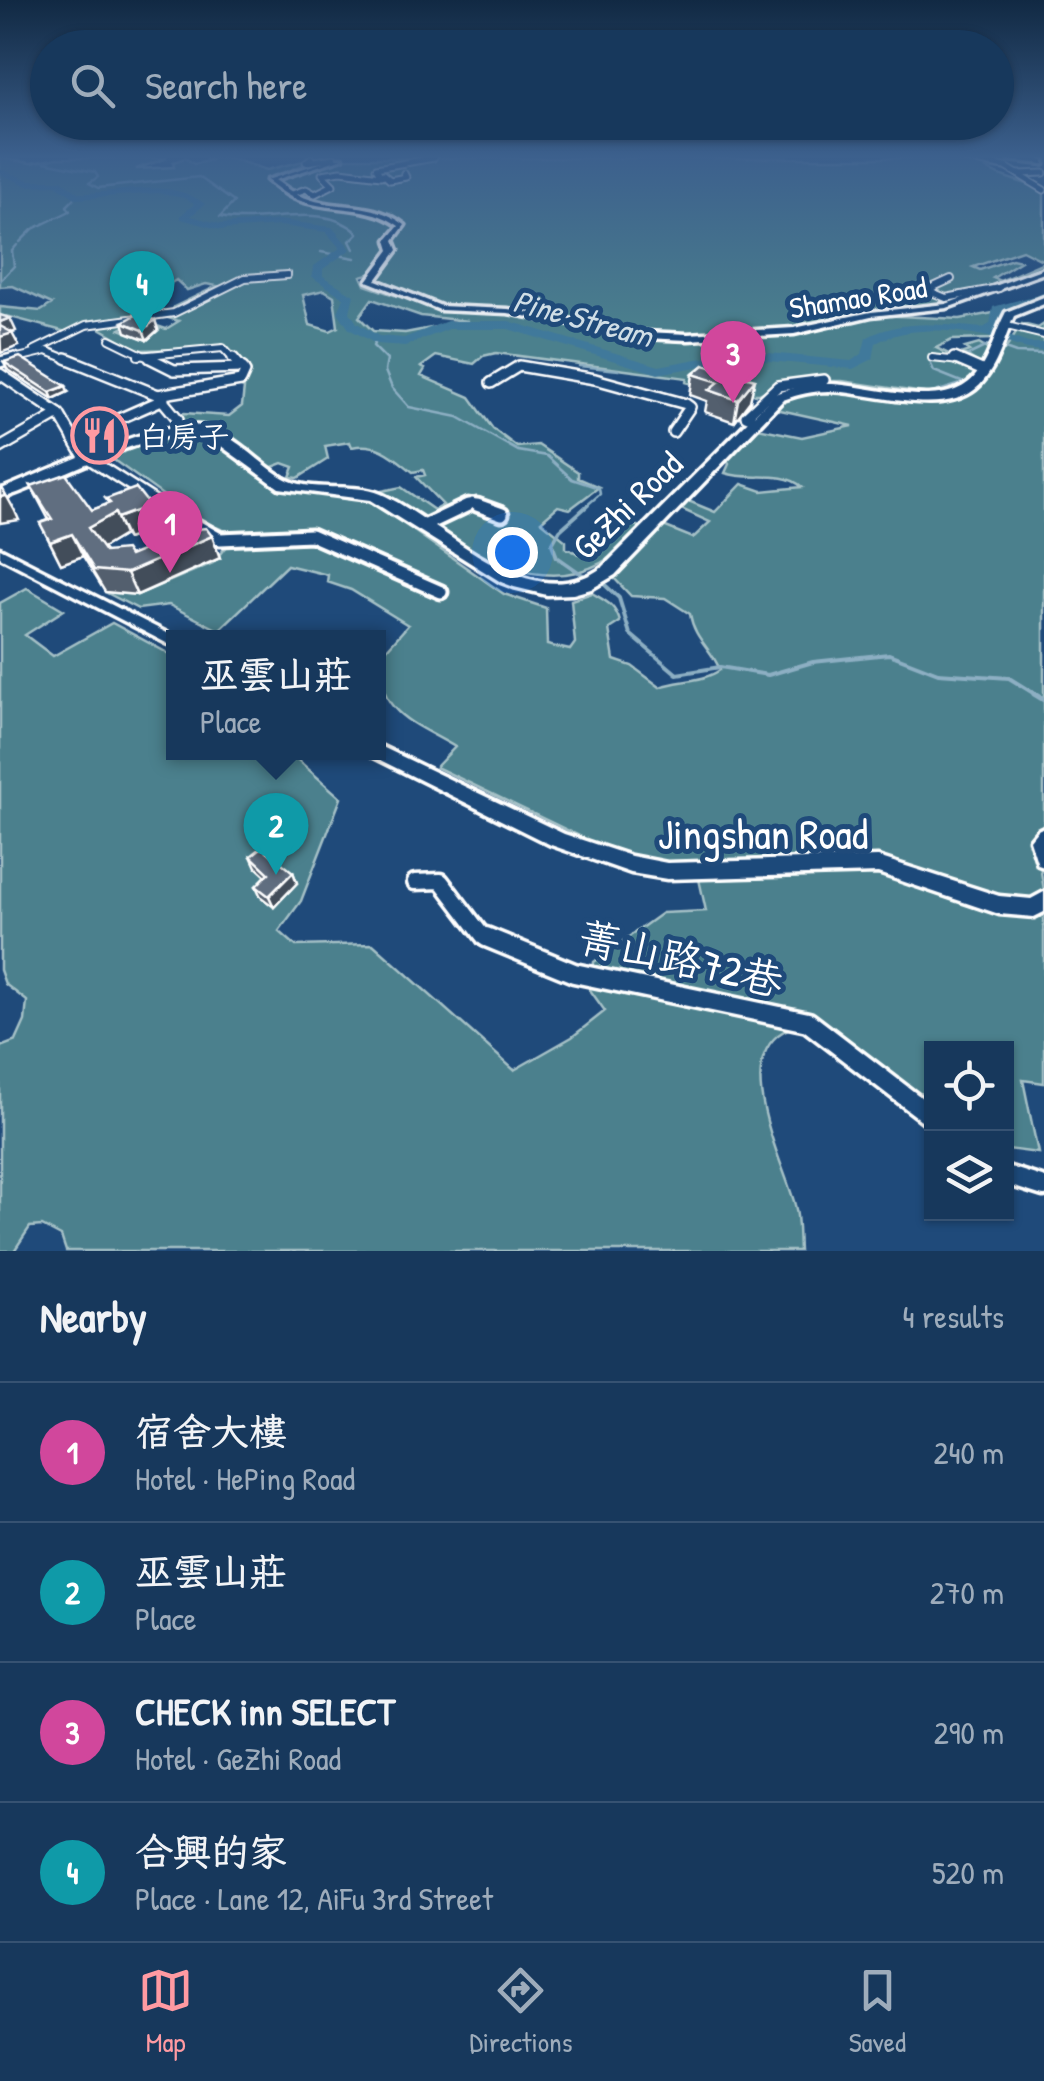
<!DOCTYPE html>
<html lang="en">
<head>
<meta charset="utf-8">
<style>
  body { margin:0; font-family:"Patrick Hand","LXGW WenKai TC",sans-serif; background:#203f62; color:#f1f3f6 }
  .controls { position:absolute; right:30px; bottom:30px; display:grid; overflow:hidden; border-radius:0px; box-shadow:0 2px 8px #0004 }
  .controls button { width:90px; height:90px; display:grid; place-items:center; padding:0; border:0; border-bottom:2px solid #365272; background:#17385c; color:#f1f3f6; font:50px sans-serif }
  .you { position:absolute; left:512px; top:552px; width:35px; height:35px; margin:-25px; border:8px solid #fff; border-radius:50%; background:#1a73e8; box-shadow:0 0 0 15px #1a73e833 }
  .badge { display:grid; place-items:center; width:65px; height:65px; border-radius:50%; background:#ff9aa2; color:#fff; font-size:32px; font-weight:700 }
  .pin { position:absolute; translate:-50% -82px; filter:drop-shadow(0 2px 5px #0008) }
  .pin::after { content:''; position:absolute; top:52px; width:35px; height:30px; background:inherit; clip-path:polygon(0 0,100% 0,50% 100%) }
  .popup { position:absolute; left:166px; top:630px; width:220px; height:130px; box-sizing:border-box; display:grid; place-content:center; border-radius:0px; background:#17385c; filter:drop-shadow(0 2px 8px #0005); font-size:32px; white-space:nowrap; color:#9eacbb }
  .popup b { font-size:38px; color:#f1f3f6 }
  .popup::after { content:''; position:absolute; left:50%; top:100%; margin-left:-20px; border:20px solid transparent; border-top-color:#17385c }
  .list { margin:0; padding:0; list-style:none }
  h2 { display:flex; justify-content:space-between; align-items:center; height:130px; margin:0; padding:0 40px; font-size:42px }
  h2 small { font-size:32px; font-weight:400; color:#9eacbb }
  .list li { display:grid; grid-template-columns:65px 1fr auto; gap:30px; align-items:center; box-sizing:border-box; height:140px; padding:0 40px; border-top:2px solid #365272 }
  .list b { display:block; font-size:38px; white-space:nowrap }
  .list p { margin:0; font-size:32px; white-space:nowrap; color:#9eacbb }
  .list em { font-size:32px; font-style:normal; color:#9eacbb }
  .icon { flex:none; width:55px; height:55px; fill:none; stroke:currentColor; stroke-width:2; stroke-linecap:round; stroke-linejoin:round }
  .map { position:relative; flex:none; width:1044px; height:1251px; overflow:hidden }
  .search { position:absolute; background:#17385c; box-shadow:0 2px 8px #0004; left:30px; right:30px; top:30px; height:110px; display:flex; align-items:center; gap:25px; box-sizing:border-box; padding:0 35px; border-radius:55px; color:#9eacbb; font-size:38px }
  .sheet { height:690px; background:#17385c }
  nav { display:flex; justify-content:space-around; align-items:center; box-sizing:border-box; height:140px; border-top:2px solid #365272; background:#17385c; font-size:28px; color:#9eacbb }
  nav a { display:grid; justify-items:center; gap:5px }
  nav .on { color:#ff9aa2 }
  .map>svg:first-child { display:block }
</style>
</head>
<body>
<div class="map">
<svg width="1044" height="1251" viewBox="0 0 1044 1251">
  <rect width="100%" height="100%" fill="#1f4a7a"/>
  <filter id="ink" filterUnits="userSpaceOnUse"><feTurbulence type="fractalNoise" baseFrequency=".01" numOctaves="2"/><feDisplacementMap in="SourceGraphic" scale="20" xChannelSelector="R" yChannelSelector="G"/><feConvolveMatrix kernelMatrix="1 2 1 2 8 2 1 2 1" color-interpolation-filters="sRGB"/></filter>
  <g filter="url(#ink)">
    <g fill="#4b808d" stroke="#a5c0c6" stroke-width="2.5" fill-rule="evenodd">
      <path d="M0,158L31,163L57,158H167L136,169L174,167L173,162L185,158L194,164L212,160L204,158H230L267,170L315,158L291,170L325,158H981L1012,171L985,168C1003,180 1024,180 1044,191V261L1022,250L973,267L980,270L1012,259L1021,261L993,278L1000,281L1044,262V269L966,301L860,314L794,328L721,334L659,335L525,311L435,304L382,284L377,275L397,248L391,242L407,225L391,213L359,206L400,226L385,242L391,250L376,272L361,276L365,285L429,307L527,315L643,336L768,335L878,315L960,319L1010,310L993,339L952,340L936,348L974,366L977,362L963,353L969,351L965,348L979,344L990,351L971,383L945,396L842,381H784L759,394H732L686,382L687,378L496,353L483,356L474,364L436,356L421,367L425,369L421,376L470,397L493,429L517,447L538,445L578,472V478L599,487L570,509L558,506L541,521L566,541V548L579,554L593,541L600,542L610,535L602,530L607,523L618,527L624,522L640,527C586,603 502,576 435,530C415,517 399,502 377,492L401,487L434,510L443,505L416,477L425,475L423,470L413,472C394,457 378,441 352,447L350,442L325,446L328,459L298,478L290,477L294,467L283,463L270,468L217,426L184,423L180,417L184,413L229,416L242,406L244,388L227,382L238,377L239,361L228,348L138,350L93,324L66,332L7,316L0,320V307L41,311L52,304L13,286L0,287ZM176,280L187,290L206,284L217,286L174,307L168,318L179,321L166,329L157,326L161,328L147,340L120,329L133,322L129,316C154,313 157,290 176,280ZM324,290L334,296L338,327L330,331L310,325L303,295ZM372,299L421,316L468,321L405,333L373,331L359,317Z"/>
      <path d="M1022,324L1038,328L1044,324V828L1036,841L1044,890L1030,902L998,900L879,860L663,863L602,847L436,767L455,747C411,721 379,715 379,658L408,625L351,590L327,582L328,575L287,565L219,630L169,605L138,609L105,592L137,595L213,563L230,541L228,532L196,519L108,456L175,433L206,435L276,488L351,497L377,505L504,594L546,608L547,645L570,650L575,643L571,600L592,593C605,601 615,604 620,622L609,629L614,660L632,666L660,687C680,680 703,682 720,670C712,649 694,639 690,614L665,598L631,596L613,577L661,525L693,538L710,522L679,508L686,500L715,512L742,484L762,491L802,487C782,469 749,482 725,473L729,464L725,457L753,427L802,437L853,426L771,408C826,347 961,458 999,350H1005Z"/>
      <path d="M27,588L64,610L25,635L53,656L112,623L173,656L174,752L290,753L341,798L301,901L279,931L296,946L373,944L514,1070L572,1037L605,1011L590,990L594,962L662,913L706,911L699,879C758,877 820,869 879,875C937,882 983,923 1044,915V1083L1023,1080L1038,1153L1007,1149L1006,1048H932L931,1103L821,1020C810,1023 794,1025 784,1031C730,1062 784,1163 795,1205C799,1219 798,1236 799,1251H66L61,1236L42,1226L30,1227L14,1251H0V1047L16,1041L25,1021L27,1001L5,984L0,970V603Z"/>
    </g>
    <g fill="none" stroke-linecap="round" stroke-linejoin="round">
      <g stroke="#8dafc3" stroke-width="2.5">
        <path d="M51,160L44,162L95,172L98,177L89,183L98,188L199,177L234,202L220,217C266,226 323,200 358,233L350,241L354,249"/>
        <polyline points="20,242 33,229 70,211 67,206 77,196"/>
        <polyline points="321,252 355,258"/>
        <polyline points="0,281 14,266 12,251 17,245"/>
        <polyline points="376,340 373,346 387,360 385,371 392,388 409,407 458,417 518,451 547,456 572,479 599,488 600,494 585,507"/>
        <polyline points="960,359 991,344 1016,353 1044,354"/>
        <polyline points="579,366 619,370"/>
        <polyline points="821,384 929,394 964,383 934,371 930,362 936,360"/>
      </g>
      <g stroke="#8dafc3" stroke-width="4">
        <polyline points="584,576 557,557 552,544 560,530 588,505"/>
        <polyline points="605,585 619,598 630,634 677,674 720,667 768,675 813,662 889,654 938,673 1009,678 1038,696"/>
      </g>
      <polyline stroke="#8dafc3" stroke-width="5" points="1034,694 1044,700"/>
      <path fill="#41799b" fill-rule="evenodd" d="M0,169L29,180H61L79,193C121,194 168,176 205,204L191,216L221,224L280,220L332,227L351,249L323,269V276L354,295L350,312L357,323L379,336L404,338L447,321H509L659,366L719,355L769,353L851,361L862,354L866,338C902,318 943,325 983,328L990,324L993,307L1044,293V300L1003,312L1002,325L995,331L1028,343H1044V351C1021,351 1005,340 984,336C951,329 905,326 876,343L873,359L853,369L769,361L719,363L658,374L508,329H449L405,346L376,344L349,329L338,312L344,298L312,277L314,266L340,248L326,232L280,226L221,230L181,219V215L194,204L184,198L157,193L77,199L56,185L28,186L0,174Z"/>
      <defs>
        <g id="minor-far5">
          <polyline points="311,158 306,162 334,158"/>
          <polyline points="960,158 1006,167 1044,190"/>
          <polyline points="383,174 390,180 406,177 404,173"/>
          <polyline points="1018,174 1044,173"/>
          <polyline points="292,194 306,189 315,194 333,185 322,174 341,171 381,176 376,168 434,158"/>
        </g>
        <g id="minor-far4">
          <polyline points="951,279 927,290 946,298 999,288"/>
          <polyline points="1007,326 1044,335"/>
          <polyline points="110,339 155,361"/>
          <polyline points="35,350 86,325 174,313 245,278 287,275"/>
          <polyline points="138,356 223,348 235,361"/>
          <polyline points="932,358 960,361"/>
          <polyline points="5,361 47,351 72,361"/>
        </g>
        <g id="minor-far3">
          <polyline points="66,358 158,395 178,419 177,429"/>
          <polyline points="150,358 174,370 243,368"/>
          <polyline points="954,358 984,371"/>
          <polyline points="0,362 15,358"/>
          <polyline points="0,374 59,414 83,455 164,507"/>
          <polyline points="491,383 519,366 595,379 686,404 690,407 673,432"/>
          <polyline points="158,395 241,381 245,372 233,358"/>
          <polyline points="756,420 746,416 778,386 824,380"/>
          <polyline points="73,439 164,399"/>
          <polyline points="0,448 59,414"/>
          <polyline points="463,507 472,503 484,507"/>
        </g>
        <g id="minor-far2">
          <polyline points="160,505 220,539 311,535 441,592"/>
          <polyline points="477,505 502,514"/>
          <polyline points="424,526 468,505"/>
        </g>
        <polyline id="minor-far1" points="415,882 441,881 482,935 492,939"/>
        <g id="minor">
          <polyline points="486,937 574,973 808,1022 932,1117"/>
          <polyline points="1006,1175 1044,1187"/>
        </g>
        <g id="tertiary">
          <path d="M336,158H343L275,180C284,186 293,194 303,197C339,211 371,199 405,225L394,240L398,250L376,280L441,306L508,309L645,332L688,334L794,328L871,312L946,304L1044,268V273L947,308L871,316L794,334L688,340L645,338L508,313L440,310L367,281L390,250L387,240L399,226C369,204 334,212 301,201C288,197 277,188 267,180Z"/>
          <polygon points="1008,158 1044,160 1044,164 1010,160"/>
          <polygon points="0,548 177,638 174,638 174,647 0,557"/>
          <polygon points="378,745 564,834 631,856 667,863 878,857 999,896 1031,899 1044,892 1044,912 1034,917 999,914 878,873 667,879 631,873 551,845 372,756 371,752 378,752"/>
          <polygon points="1044,827 1044,867 1038,865 1030,840 1038,830"/>
        </g>
        <g id="primary">
          <polygon points="1020,158 1044,160 1044,164 1021,159"/>
          <path d="M1044,297V304L1014,316C1004,339 998,366 980,385C946,420 871,392 829,391C813,391 799,394 783,400L615,575L591,589L573,594L547,595L514,587L501,582L370,500L279,488L210,438C162,419 52,484 0,499V490C45,472 158,419 201,426C232,431 258,463 284,478C309,493 354,482 381,494C447,524 529,620 603,567L775,394C792,388 809,383 828,384C870,384 945,414 976,375C991,356 995,332 1006,312Z"/>
        </g>
      </defs>
      <use href="#minor-far5" stroke="#fff" stroke-width="9"/>
      <use href="#minor-far4" stroke="#fff" stroke-width="10"/>
      <use href="#minor-far3" stroke="#fff" stroke-width="14"/>
      <use href="#minor-far2" stroke="#fff" stroke-width="19"/>
      <use href="#minor-far1" stroke="#fff" stroke-width="21"/>
      <use href="#minor" stroke="#fff" stroke-width="25"/>
      <use href="#tertiary" stroke="#fff" stroke-width="7"/>
      <use href="#primary" stroke="#fff" stroke-width="7"/>
      <use href="#minor-far5" stroke="#1f4a7a" stroke-width="5"/>
      <use href="#minor-far4" stroke="#1f4a7a" stroke-width="6"/>
      <use href="#minor-far3" stroke="#1f4a7a" stroke-width="9"/>
      <use href="#minor-far2" stroke="#1f4a7a" stroke-width="11"/>
      <use href="#minor-far1" stroke="#1f4a7a" stroke-width="14"/>
      <use href="#minor" stroke="#1f4a7a" stroke-width="18"/>
      <use href="#tertiary" fill="#1f4a7a" fill-rule="evenodd"/>
      <use href="#primary" fill="#1f4a7a" fill-rule="evenodd"/>
    </g>
    <g fill="#535f6e" stroke="#fff" stroke-width="2.5">
      <polygon points="155,320 158,330 147,340 126,332 123,322"/>
      <polygon points="4,362 68,392 53,399 7,369"/>
      <polygon points="704,365 750,401 734,422 705,412 707,401 690,395 693,374"/>
      <polygon points="31,486 92,510 109,504 106,499 159,527 127,539 124,535 102,548 105,552 129,556 212,536 220,558 137,595 105,592 83,556 61,564 40,523 49,520"/>
      <polygon points="251,856 293,872 297,883 274,907 261,897 256,886 266,876 256,867"/>
    </g>
    <g fill="#434d5a" stroke="#fff" stroke-width="2.5">
      <polygon points="10,318 16,331 12,333 19,346 1,353 0,322"/>
      <polygon points="155,320 158,330 147,340 143,330"/>
      <polygon points="755,379 750,401 734,422 738,400"/>
      <polygon points="66,386 68,392 53,399 50,392"/>
      <polygon points="2,488 15,511 19,520 0,523 0,497"/>
      <polygon points="150,506 159,527 127,539 117,518"/>
      <polygon points="115,513 124,535 99,550 88,528"/>
      <polygon points="72,534 83,556 61,564 50,542"/>
      <polygon points="212,536 220,558 137,595 127,573"/>
      <polygon points="293,872 297,883 274,907 269,896"/>
    </g>
    <g fill="#606e80" stroke="#fff" stroke-width="2.5">
      <polygon points="0,315 10,318 0,322"/>
      <polygon points="136,315 155,320 143,330 123,322"/>
      <polygon points="0,326 13,333 0,337"/>
      <polygon points="20,357 66,386 50,392 4,362"/>
      <polygon points="704,365 755,379 738,400 709,390 719,382 693,374"/>
      <polygon points="66,474 92,510 110,503 106,499 136,488 150,506 117,518 115,513 88,528 105,552 125,550 129,556 196,529 206,528 212,536 127,573 94,570 72,534 50,542 40,523 52,519 31,486"/>
      <polygon points="2,488 6,496 0,497 0,489"/>
      <polygon points="262,847 293,872 269,896 256,886 269,873 251,856"/>
    </g>
  </g>
  <linearGradient id="sky" x2="0" y2="1"><stop stop-color="#112943"/><stop offset="0.47" stop-color="#3c608d"/><stop offset="1" stop-color="#3c608d" stop-opacity="0"/></linearGradient>
  <rect width="1044" height="333" fill="url(#sky)"/>
  <defs>
    <symbol id="restaurant-ring" viewBox="-11 -11 22 22"><circle r="9.5" fill="#1f4a7a" stroke="#ff9aa2" stroke-width="1.5"/><path d="M-5-6h1v4h1v-4h1v4h1v-4h1v5L-1.5 .5V6h-2V.5L-5-1ZM5-6V6H3V1.5H1.5Q1.5-4 5-6Z" fill="#ff9aa2"/></symbol>
  </defs>
  <g fill-rule="evenodd">
    <use href="#restaurant-ring" x="68" y="404" width="63" height="63"/>
  </g>
  <g text-anchor="middle" dominant-baseline="central" stroke-width="10" stroke-linejoin="round" paint-order="stroke">
    <g font-size="30" fill="#fff" stroke="#1f4a7a">
      <text transform="translate(858 297) rotate(-9)">Shamao Road</text>
    </g>
    <g font-size="30" fill="#fff" stroke="#1f4a7a" text-anchor="start">
      <text x="139" y="436">白房子</text>
    </g>
    <g font-size="32" font-style="italic" fill="#d0dee6" stroke="#1f4a7a">
      <text transform="translate(583 318) rotate(15)">Pine Stream</text>
    </g>
    <g font-size="35" fill="#fff" stroke="#1f4a7a">
      <text transform="translate(627 505) rotate(-44)">GeZhi Road</text>
    </g>
    <g font-size="42" fill="#fff" stroke="#1f4a7a">
      <text x="763" y="833">Jingshan Road</text>
      <text transform="translate(681 958) rotate(13)">菁山路72巷</text>
    </g>
  </g>
</svg>
<div class="controls">
<button><svg class="icon" aria-label="locate" viewBox="0 0 24 24"><circle cx="12" cy="12" r="6"/><path d="M12 2v4M12 18v4M2 12h4M18 12h4"/></svg></button>
<button><svg class="icon" aria-label="layers" viewBox="0 0 24 24"><path d="M12 4l9 5-9 5-9-5zM3 14l9 5 9-5"/></svg></button>
</div>
<div class="you"></div>
<div class="pin badge" style="left:170px;top:573px;background:#d1479c">1</div>
<div class="pin badge" style="left:276px;top:875px;background:#0f9aa8">2</div>
<div class="popup"><b>巫雲山莊</b>Place</div>
<div class="pin badge" style="left:733px;top:403px;background:#d1479c">3</div>
<div class="pin badge" style="left:142px;top:333px;background:#0f9aa8">4</div>
<div class="search"><svg class="icon" aria-label="search" viewBox="0 0 24 24"><circle cx="10" cy="10" r="6"/><path d="M15 15l6 6"/></svg>Search here</div>
</div>
<section class="sheet">
<h2>Nearby<small>4 results</small></h2>
<ul class="list">
<li><span class="badge" style="background:#d1479c">1</span><div><b>宿舍大樓</b><p>Hotel · HePing Road</p></div><em>240 m</em></li>
<li><span class="badge" style="background:#0f9aa8">2</span><div><b>巫雲山莊</b><p>Place</p></div><em>270 m</em></li>
<li><span class="badge" style="background:#d1479c">3</span><div><b>CHECK inn SELECT</b><p>Hotel · GeZhi Road</p></div><em>290 m</em></li>
<li><span class="badge" style="background:#0f9aa8">4</span><div><b>合興的家</b><p>Place · Lane 12, AiFu 3rd Street</p></div><em>520 m</em></li>
</ul>
</section>
<nav>
<a class="on"><svg class="icon" aria-label="map" viewBox="0 0 24 24"><path d="M3 6l6-2 6 2 6-2v14l-6 2-6-2-6 2zM9 4v14M15 6v14"/></svg>Map</a>
<a><svg class="icon" aria-label="directions" viewBox="0 0 24 24"><path d="M12 3l9 9-9 9-9-9zM9 14v-3h6M13 9l2 2-2 2"/></svg>Directions</a>
<a><svg class="icon" aria-label="saved" viewBox="0 0 24 24"><path d="M7 4h10v16l-5-4-5 4z"/></svg>Saved</a>
</nav>
</body>
</html>
